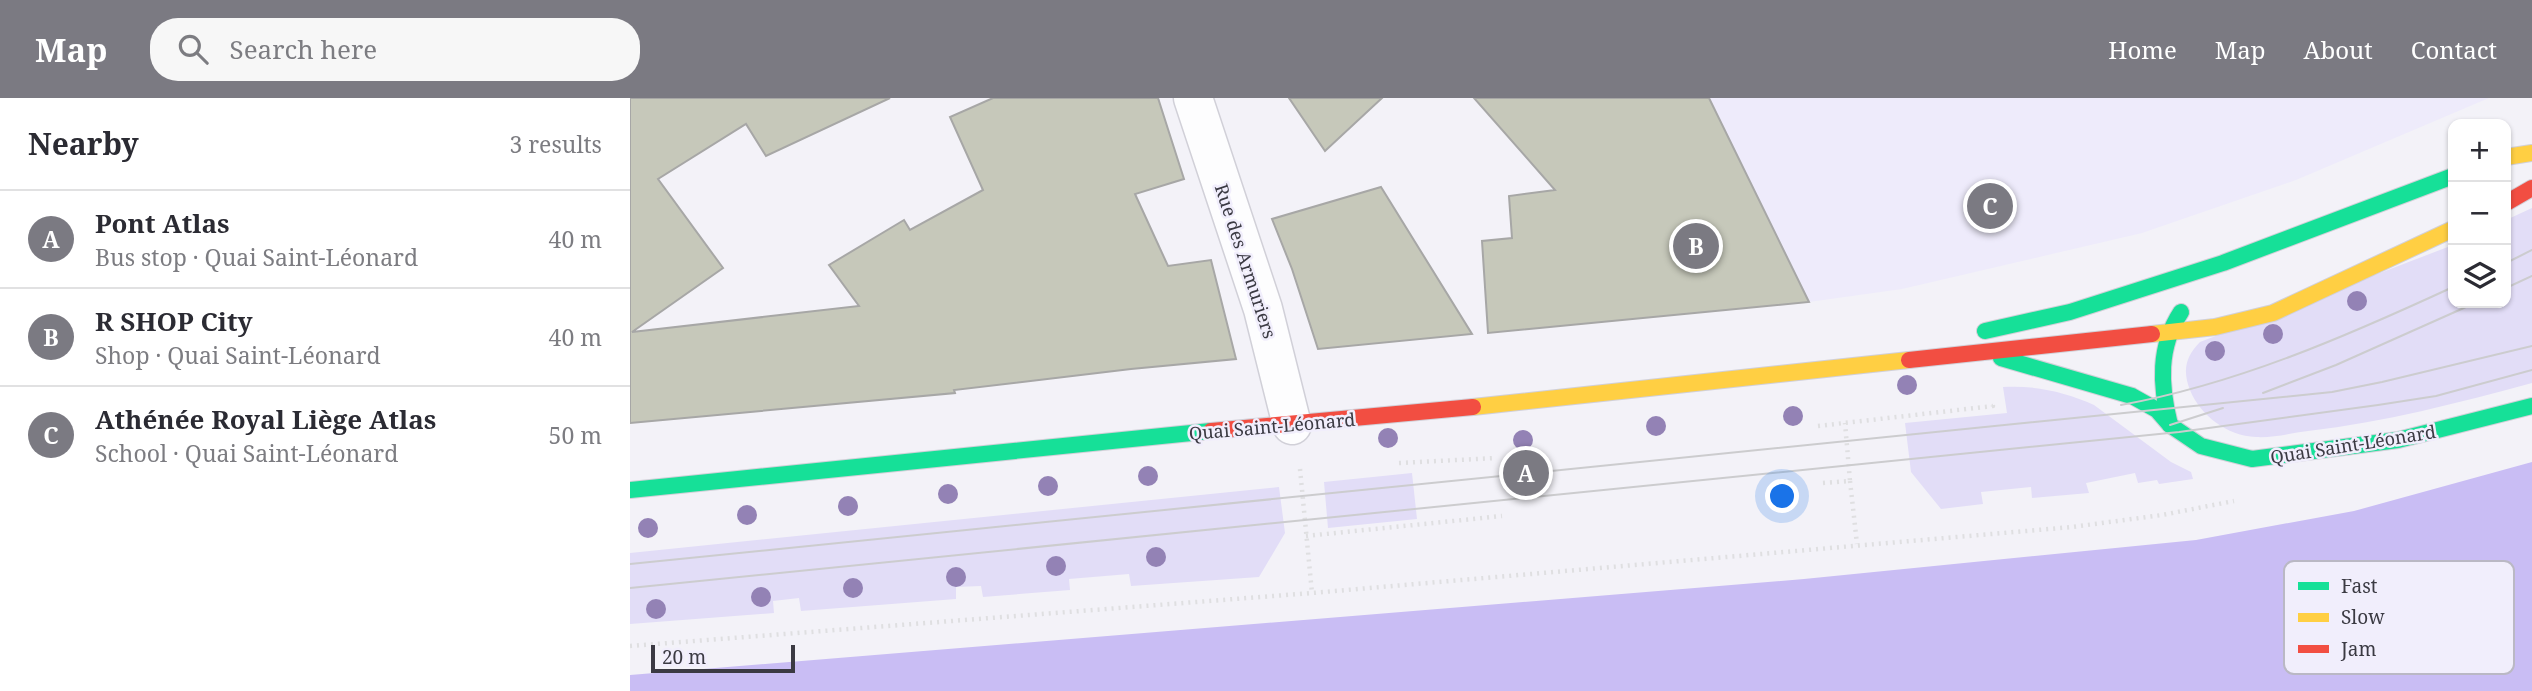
<!DOCTYPE html>
<html lang="en">
<head>
<meta charset="utf-8">
<style>
  body { margin:0; font-family:"Noto Serif",serif; background:#f7f7f7; color:#2b2b33 }
  .controls { position:absolute; right:21px; top:21px; display:grid; overflow:hidden; border-radius:14px; box-shadow:0 2px 5px #0004 }
  .controls button { width:63px; height:63px; display:grid; place-items:center; padding:0; border:0; border-bottom:2px solid #e1e1e2; background:#fff; color:#2b2b33; font:35px sans-serif }
  .scale { position:absolute; left:21px; bottom:18px; width:144px; box-sizing:border-box; padding-left:7px; border:4px solid #3b3a43; border-top:0; font-size:19px; line-height:24px; white-space:nowrap; color:#3b3a43; -webkit-text-stroke:5px #f1eefc; paint-order:stroke }
  .you { position:absolute; left:1153px; top:399px; width:24px; height:24px; margin:-18px; border:5px solid #fff; border-radius:50%; background:#1a73e8; box-shadow:0 0 0 10px #1a73e833 }
  .badge { display:grid; place-items:center; width:46px; height:46px; border-radius:50%; background:#7b7a82; color:#fff; font-size:23px; font-weight:700 }
  .pin { position:absolute; translate:-50% -50%; border:4px solid #fff; box-shadow:0 2px 7px #0006 }
  .list { margin:0; padding:0; list-style:none }
  h2 { display:flex; justify-content:space-between; align-items:center; height:91px; margin:0; padding:0 28px; font-size:30px }
  h2 small { font-size:23px; font-weight:400; color:#7c7c81 }
  .list li { display:grid; grid-template-columns:46px 1fr auto; gap:21px; align-items:center; box-sizing:border-box; height:98px; padding:0 28px; border-top:2px solid #e1e1e2 }
  .list b { display:block; font-size:26px; white-space:nowrap }
  .list p { margin:0; font-size:23px; white-space:nowrap; color:#7c7c81 }
  .list em { font-size:23px; font-style:normal; color:#7c7c81 }
  .icon { flex:none; width:38px; height:38px; fill:none; stroke:currentColor; stroke-width:2; stroke-linecap:round; stroke-linejoin:round }
  .map { position:relative; flex:none; width:1902px; height:593px; overflow:hidden }
  header { display:flex; align-items:center; gap:42px; box-sizing:border-box; height:98px; padding:0 35px; background:#7b7a82; color:#fff }
  header strong { font-size:33px }
  nav { display:flex; gap:38px; margin-inline-start:auto; font-size:24px }
  .search { width:490px; height:63px; background:#f7f7f7; display:flex; align-items:center; gap:18px; box-sizing:border-box; padding:0 24px; border-radius:28px; color:#7c7c81; font-size:26px }
  main { display:flex }
  aside { flex:1; background:#fff }
  .map>svg:first-child { display:block }
</style>
</head>
<body>
<header>
<strong>Map</strong>
<div class="search"><svg class="icon" aria-label="search" viewBox="0 0 24 24"><circle cx="10" cy="10" r="6"/><path d="M15 15l6 6"/></svg>Search here</div>
<nav><a>Home</a><a>Map</a><a>About</a><a>Contact</a></nav>
</header>
<main>
<aside>
<h2>Nearby<small>3 results</small></h2>
<ul class="list">
<li><span class="badge">A</span><div><b>Pont Atlas</b><p>Bus stop · Quai Saint-Léonard</p></div><em>40 m</em></li>
<li><span class="badge">B</span><div><b>R SHOP City</b><p>Shop · Quai Saint-Léonard</p></div><em>40 m</em></li>
<li><span class="badge">C</span><div><b>Athénée Royal Liège Atlas</b><p>School · Quai Saint-Léonard</p></div><em>50 m</em></li>
</ul>
</aside>
<div class="map">
<svg width="1902" height="593" viewBox="0 0 1902 593">
  <rect width="100%" height="100%" fill="#f3f2f8"/>
  <polygon fill="#eeebfb" points="1078,0 1859,0 1666,82 1512,135 1272,191 1179,204"/>
  <g fill="#e2ddf7">
    <path d="M1902,110V285C1828,305 1755,324 1678,333C1661,335 1643,340 1626,339C1597,338 1570,317 1560,292C1552,272 1556,258 1570,244L1823,147V205H1876V122Z"/>
    <path d="M1373,289C1404,287 1436,294 1464,307L1541,364L1561,374L1563,381L1529,386L1527,382L1508,385L1505,375L1456,385L1459,395L1402,400L1401,389L1351,394L1353,406L1311,411L1281,374L1275,325L1377,315Z"/>
    <polygon points="782,375 787,421 698,430 694,384"/>
    <polygon points="649,389 655,435 629,479 501,488 499,476 439,481 440,492 353,499 351,488 326,489 326,501 171,513 169,500 143,503 144,515 0,526 0,455"/>
  </g>
  <polygon fill="#c9bdf4" points="1902,364 1902,593 0,593 0,577 1174,481 1566,442 1724,413"/>
  <g fill="#c6c8ba" stroke="#a7a7a6" stroke-width="2">
    <polygon points="0,0 260,0 136,58 116,26 28,81 93,170 2,234 229,208 199,167 274,122 280,132 353,92 320,19 363,0 528,0 554,81 505,96 538,168 581,162 606,261 501,271 324,292 325,295 0,325"/>
    <polygon points="659,0 752,0 695,53"/>
    <polygon points="844,0 1079,0 1179,204 858,235 852,143 882,140 879,98 925,92"/>
    <polygon points="751,89 842,236 688,251 662,171 642,121"/>
  </g>
  <g fill="none" stroke-linecap="round" stroke-linejoin="round">
    <defs>
      <polyline id="street" points="563,0 633,211 662,327"/>
      <g id="fast">
        <polyline points="1355,233 1440,214 1593,165 1823,78"/>
        <polyline points="1371,260 1502,298 1527,312 1540,327 1571,348 1622,361 1768,342 1902,308"/>
        <path d="M1540,327C1530,287 1528,249 1551,214"/>
        <polyline points="0,392 581,333"/>
      </g>
      <g id="slow">
        <polyline points="1876,59 1902,55"/>
        <polyline points="1522,236 1585,229 1643,215 1823,131"/>
        <polyline points="843,309 1279,262"/>
      </g>
      <g id="jam">
        <polyline points="1876,105 1902,90"/>
        <polyline points="1279,262 1522,236"/>
        <polyline points="581,333 843,309"/>
      </g>
    </defs>
    <use href="#street" stroke="#d1d0d8" stroke-width="41"/>
    <use href="#fast" stroke="#d1d0d8" stroke-width="18"/>
    <use href="#slow" stroke="#d1d0d8" stroke-width="18"/>
    <use href="#jam" stroke="#d1d0d8" stroke-width="18"/>
    <g stroke="#dfdfe1" stroke-width="4.5" stroke-dasharray="2 5" stroke-linecap="butt">
      <polyline points="1188,328 1363,308 1362,303"/>
      <polyline points="769,365 866,360"/>
      <polyline points="670,371 682,495"/>
      <polyline points="1220,383 1227,446"/>
      <polyline points="1193,385 1220,383 1215,325"/>
      <polyline points="676,438 872,418"/>
      <polyline points="0,548 682,495 1442,429 1532,417 1604,403"/>
    </g>
    <use href="#street" stroke="#fdfdfe" stroke-width="38"/>
    <use href="#fast" stroke="#16e098" stroke-width="16"/>
    <use href="#slow" stroke="#ffcf43" stroke-width="16"/>
    <use href="#jam" stroke="#f24e42" stroke-width="16"/>
    <g stroke="#ccccce" stroke-width="2">
      <polyline points="1876,165 1902,152"/>
      <polyline points="1876,190 1902,178"/>
      <polyline points="1633,295 1706,267 1845,205"/>
      <path d="M1491,307C1607,286 1717,238 1823,189"/>
      <polyline points="1540,327 1593,310"/>
      <polyline points="0,466 1702,294 1752,284 1902,248"/>
      <polyline points="0,490 1549,334 1748,307 1806,298 1902,272"/>
    </g>
  </g>
  <g fill="#9382b5">
    <circle cx="1727" cy="203" r="10"/>
    <circle cx="1643" cy="236" r="10"/>
    <circle cx="1585" cy="253" r="10"/>
    <circle cx="1277" cy="287" r="10"/>
    <circle cx="1163" cy="318" r="10"/>
    <circle cx="1026" cy="328" r="10"/>
    <circle cx="758" cy="340" r="10"/>
    <circle cx="893" cy="342" r="10"/>
    <circle cx="518" cy="378" r="10"/>
    <circle cx="418" cy="388" r="10"/>
    <circle cx="318" cy="396" r="10"/>
    <circle cx="218" cy="408" r="10"/>
    <circle cx="117" cy="417" r="10"/>
    <circle cx="18" cy="430" r="10"/>
    <circle cx="526" cy="459" r="10"/>
    <circle cx="426" cy="468" r="10"/>
    <circle cx="326" cy="479" r="10"/>
    <circle cx="223" cy="490" r="10"/>
    <circle cx="131" cy="499" r="10"/>
    <circle cx="26" cy="511" r="10"/>
  </g>
  <g text-anchor="middle" dominant-baseline="central" stroke-width="5" stroke-linejoin="round" paint-order="stroke">
    <g font-size="18" fill="#3b3a43" stroke="#f1eefc">
      <text transform="translate(616 163) rotate(72)">Rue des Armuriers</text>
      <text transform="translate(642 328) rotate(-5)">Quai Saint-Léonard</text>
      <text transform="translate(1723 346) rotate(-9)">Quai Saint-Léonard</text>
    </g>
  </g>
  <rect x="1654" y="463" width="230" height="113" rx="10" fill="#f1eefc" stroke="#bab8c4" stroke-width="2"/>
  <rect x="1668" y="484" width="31" height="8" fill="#16e098"/>
  <rect x="1668" y="515" width="31" height="9" fill="#ffcf43"/>
  <rect x="1668" y="547" width="31" height="8" fill="#f24e42"/>
  <g font-size="19" fill="#3b3a43">
    <text x="1711" y="495">Fast</text>
    <text x="1711" y="526">Slow</text>
    <text x="1711" y="558">Jam</text>
  </g>
</svg>
<div class="controls">
<button>+</button>
<button>−</button>
<button><svg class="icon" aria-label="layers" viewBox="0 0 24 24"><path d="M12 4l9 5-9 5-9-5zM3 14l9 5 9-5"/></svg></button>
</div>
<div class="scale">20 m</div>
<div class="you"></div>
<div class="pin badge" style="left:896px;top:375px">A</div>
<div class="pin badge" style="left:1066px;top:148px">B</div>
<div class="pin badge" style="left:1360px;top:108px">C</div>
</div>
</main>
</body>
</html>
